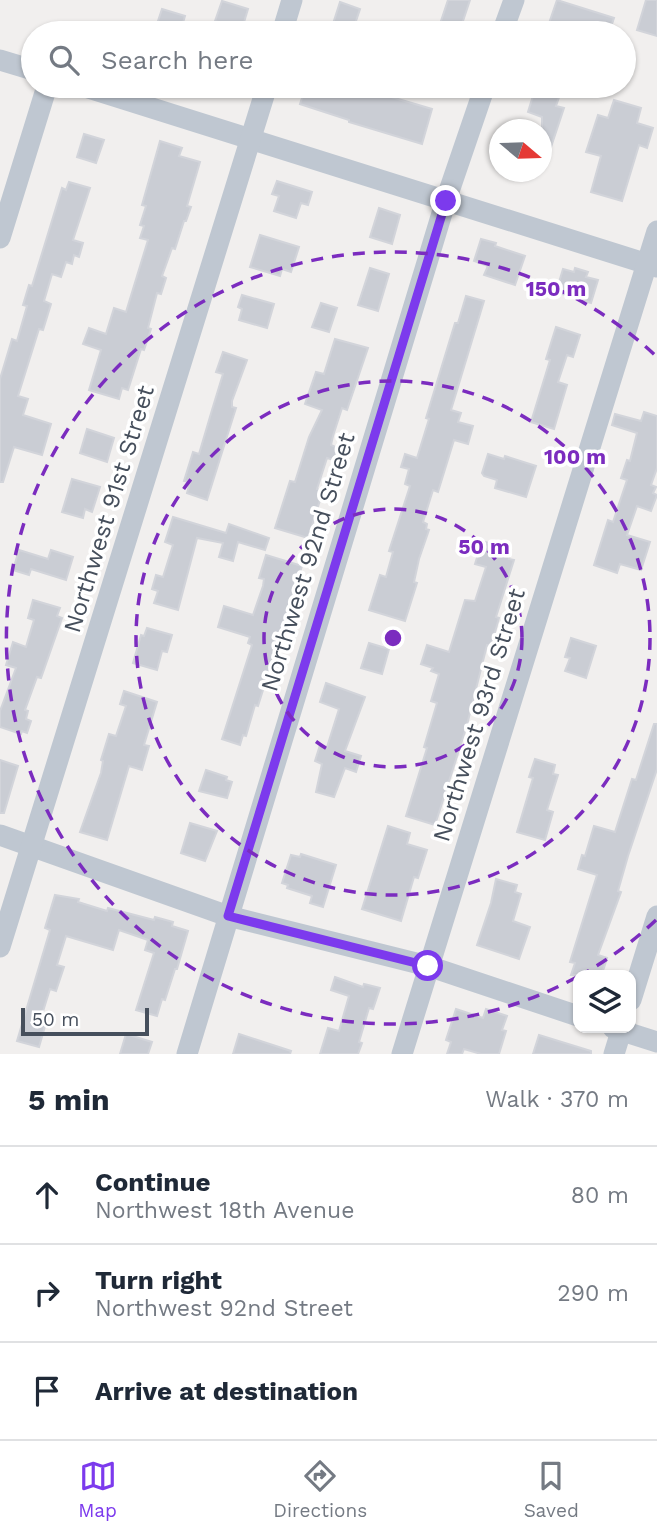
<!DOCTYPE html>
<html lang="en">
<head>
<meta charset="utf-8">
<style>
  body { margin:0; font-family:"Work Sans",sans-serif; background:#f2f2f3; color:#1f2937 }
  .controls { position:absolute; right:21px; bottom:21px; display:grid; overflow:hidden; border-radius:14px; box-shadow:0 2px 5px #0004 }
  .controls button { width:63px; height:63px; display:grid; place-items:center; padding:0; border:0; border-bottom:2px solid #e0e1e3; background:#fff; color:#1f2937; font:35px sans-serif }
  .compass { position:absolute; left:489px; top:119px; width:63px; height:63px; border-radius:50%; background:#fff; box-shadow:0 2px 5px #0004; rotate:109deg }
  .scale { position:absolute; left:21px; bottom:18px; width:128px; box-sizing:border-box; padding-left:7px; border:4px solid #464f5c; border-top:0; font-size:19px; line-height:24px; white-space:nowrap; color:#464f5c; -webkit-text-stroke:5px #fff; paint-order:stroke }
  .stop { position:absolute; width:21px; height:21px; margin:-16px; border:5px solid #7c3aed; border-radius:50%; background:#fff }
  .stop.end { background:#7c3aed; border-color:#fff; box-shadow:0 2px 7px #0008 }
  .list { margin:0; padding:0; list-style:none }
  h2 { display:flex; justify-content:space-between; align-items:center; height:91px; margin:0; padding:0 28px; font-size:30px }
  h2 small { font-size:23px; font-weight:400; color:#747a83 }
  .list li { display:grid; grid-template-columns:46px 1fr auto; gap:21px; align-items:center; box-sizing:border-box; height:98px; padding:0 28px; border-top:2px solid #e0e1e3 }
  .list b { display:block; font-size:26px; white-space:nowrap }
  .list p { margin:0; font-size:23px; white-space:nowrap; color:#747a83 }
  .list em { font-size:23px; font-style:normal; color:#747a83 }
  .icon { flex:none; width:38px; height:38px; fill:none; stroke:currentColor; stroke-width:2; stroke-linecap:round; stroke-linejoin:round }
  .map { position:relative; flex:none; width:657px; height:1054px; overflow:hidden }
  .search { position:absolute; background:#fff; box-shadow:0 2px 5px #0004; left:21px; right:21px; top:21px; height:77px; display:flex; align-items:center; gap:18px; box-sizing:border-box; padding:0 24px; border-radius:38px; color:#747a83; font-size:26px }
  .sheet { height:385px; background:#fff }
  nav { display:flex; justify-content:space-around; align-items:center; box-sizing:border-box; height:98px; border-top:2px solid #e0e1e3; background:#fff; font-size:19px; color:#747a83 }
  nav a { display:grid; justify-items:center; gap:4px }
  nav .on { color:#7c3aed }
  .map>svg:first-child { display:block }
</style>
</head>
<body>
<div class="map">
<svg width="657" height="1054" viewBox="0 0 657 1054">
  <rect width="100%" height="100%" fill="#f1efee"/>
  <g fill="#cacdd4" stroke="#d2d4da" stroke-width="2">
    <polygon points="448,0 470,0 459,33 437,33"/>
    <polygon points="557,0 614,18 609,33 553,33 553,31 547,29"/>
    <polygon points="646,0 657,0 657,36 637,30"/>
    <polygon points="222,1 248,9 242,29 215,21"/>
    <polygon points="340,2 360,9 352,33 330,33"/>
    <polygon points="162,9 185,16 180,33 154,33"/>
    <polygon points="306,86 339,86 364,93 366,86 380,86 378,93 432,109 422,144 349,122 349,120 300,104"/>
    <polygon points="536,86 563,86 556,106 564,108 544,168 542,167 542,117 528,112"/>
    <polygon points="614,100 641,108 637,123 653,128 647,148 639,145 622,201 591,192 601,156 586,152 598,115 608,118"/>
    <polygon points="84,134 104,140 96,163 77,157"/>
    <polygon points="160,141 182,148 179,156 200,162 187,206 191,207 186,221 184,221 175,249 172,248 162,276 166,278 161,294 157,293 148,328 151,329 144,350 141,349 128,390 122,388 119,399 89,390 101,350 83,344 89,328 106,334 114,308 126,312 148,240 140,238 144,226 140,225 146,206 142,205"/>
    <polygon points="277,181 312,192 308,205 301,203 296,218 274,211 279,196 272,194"/>
    <polygon points="69,182 90,188 73,240 83,243 79,257 74,255 72,264 66,262 61,277 52,274 44,301 51,304 43,330 39,329 18,396 28,399 23,415 51,424 42,455 14,447 3,482 0,482 0,379 12,339 17,341 27,306 23,305 29,285 32,286 62,188 66,190"/>
    <polygon points="379,208 400,215 392,244 370,237"/>
    <polygon points="260,235 299,247 291,272 282,269 280,276 250,267"/>
    <polygon points="481,239 496,243 495,246 525,256 515,285 484,275 488,266 474,261"/>
    <polygon points="370,268 389,274 378,311 358,305"/>
    <polygon points="575,268 588,272 586,277 598,280 591,303 556,292 563,269 574,272"/>
    <polygon points="242,295 274,304 267,328 239,320 242,309 238,307"/>
    <polygon points="466,296 484,301 451,410 461,413 458,422 473,426 468,444 454,440 438,492 433,490 423,522 427,524 426,529 429,530 419,559 414,582 417,583 405,621 369,610 380,575 386,577 393,552 389,551 410,486 405,484 409,469 401,467 405,454 417,458 429,419 426,418 455,323 458,323"/>
    <polygon points="321,303 337,308 329,332 312,327"/>
    <polygon points="556,327 580,335 573,357 567,355 558,382 567,385 554,429 531,422 550,360 546,359"/>
    <polygon points="335,339 368,348 347,410 342,408 333,436 331,445 338,448 334,460 327,458 317,489 323,491 308,538 275,528 290,481 295,482 309,437 322,410 305,404 316,372 324,374"/>
    <polygon points="223,352 247,360 232,401 232,407 236,408 207,500 187,493 190,482 184,481 193,452 199,454 212,410 223,374 216,372"/>
    <polygon points="644,412 657,416 657,468 651,485 656,487 653,493 657,495 651,511 637,506 627,535 650,542 641,570 620,564 617,573 594,565 608,520 613,522 627,480 621,478 627,460 630,461 637,433 612,425 615,414 641,421"/>
    <polygon points="87,429 114,438 107,462 80,453"/>
    <polygon points="488,454 504,459 505,456 536,466 526,497 495,488 497,480 484,476 482,473"/>
    <polygon points="72,479 100,487 92,512 85,509 83,518 62,512"/>
    <polygon points="173,517 226,533 229,524 269,538 265,550 238,542 233,561 219,557 223,543 197,538 178,610 154,603 158,591 152,589 156,575 163,577 173,545 165,542"/>
    <polygon points="482,541 511,550 509,559 514,560 496,617 499,618 491,646 487,645 467,725 435,825 406,816 427,748 424,747 437,703 431,701 439,674 431,671 433,668 421,664 427,645 449,652 465,600 475,601 486,567 475,564"/>
    <polygon points="19,550 48,559 51,550 73,557 66,580 31,569 29,575 13,570"/>
    <polygon points="266,555 302,566 258,706 255,705 246,736 243,735 240,745 222,739 252,645 248,643 250,637 218,627 224,606 253,615 263,586 264,579 259,578"/>
    <polygon points="33,600 60,608 57,616 62,618 41,678 37,677 25,710 28,711 26,719 31,721 27,733 22,731 21,734 0,727 0,711 16,668 6,665 13,642 26,647 34,620 28,618"/>
    <polygon points="147,628 172,635 167,652 162,651 157,670 133,663 141,635 144,636"/>
    <polygon points="571,638 596,646 586,678 565,671 570,658 565,657"/>
    <polygon points="369,643 389,649 382,674 361,668"/>
    <polygon points="326,683 365,697 345,751 361,756 356,772 345,768 334,797 316,792 322,764 315,761 320,745 327,747 339,709 320,702"/>
    <polygon points="124,691 157,702 144,745 149,746 142,770 129,766 107,840 80,832 101,773 103,761 101,760 109,734 116,736 126,706 120,704"/>
    <polygon points="654,724 657,724 657,769 628,856 618,891 621,892 598,955 607,958 604,968 601,975 571,975 575,963 570,962 597,875 578,869 582,855 585,856 594,826 615,832 632,779 636,780"/>
    <polygon points="535,759 555,765 553,774 558,775 547,810 553,812 545,840 517,832 533,778 529,777"/>
    <polygon points="0,760 18,766 4,813 0,813"/>
    <polygon points="206,770 227,777 226,780 232,782 227,798 199,791"/>
    <polygon points="190,823 217,831 205,861 181,853"/>
    <polygon points="388,826 410,833 407,844 427,850 418,878 414,877 401,921 362,909"/>
    <polygon points="301,854 336,865 323,907 310,903 312,896 287,888 288,885 282,883 291,855 300,857"/>
    <polygon points="496,879 517,885 515,892 521,894 513,921 530,927 519,959 477,945 491,903"/>
    <polygon points="55,895 79,899 78,902 107,911 108,908 154,920 155,917 173,922 172,926 188,931 177,969 175,969 165,1000 162,999 157,1016 136,1010 154,953 145,950 148,940 119,930 113,950 66,936 57,965 64,967 56,991 50,989 40,1021 46,1023 39,1047 17,1041 50,930 45,928"/>
    <polygon points="335,977 363,987 364,984 380,988 373,1009 369,1008 359,1042 362,1043 358,1054 320,1054 328,1028 339,1031 349,996 331,990"/>
    <polygon points="456,1009 483,1018 486,1009 507,1016 502,1030 506,1031 499,1054 481,1054 464,1049 462,1054 447,1054 451,1042 446,1040"/>
    <polygon points="126,1034 152,1042 148,1054 120,1054"/>
    <polygon points="239,1034 291,1051 290,1054 233,1054"/>
    <polygon points="539,1035 591,1051 591,1054 533,1054"/>
  </g>
  <g fill="none" stroke-linecap="round" stroke-linejoin="round">
    <g stroke="#bfc7d1" stroke-width="21">
      <polyline points="282,33 292,0"/>
      <polyline points="502,33 514,0"/>
      <polyline points="0,60 33,70"/>
      <polyline points="82,86 657,267"/>
      <polyline points="0,238 47,86"/>
      <polyline points="0,835 228,916 428,966 578,1016"/>
      <polyline points="0,947 267,86"/>
      <polyline points="631,1000 657,916"/>
      <polyline points="613,1028 657,1042"/>
      <polyline points="187,1054 446,200 485,86"/>
      <polyline points="402,1054 657,231"/>
      <polyline points="614,1054 622,1028"/>
    </g>
  </g>
  <g fill="none" stroke-linecap="round" stroke-linejoin="round">
    <polyline stroke="#7c3aed" stroke-width="9" points="428,966 228,916 446,201"/>
  </g>
  <g fill="none" stroke="#7b2cbf" stroke-width="3.5" stroke-dasharray="12 9">
    <circle cx="393" cy="638" r="129"/>
    <circle cx="393" cy="638" r="257"/>
    <path d="M656 920A386 386 0 0 1 583 974M577 977A386 386 0 1 1 656 356"/>
  </g>
  <g text-anchor="middle" dominant-baseline="central" stroke-width="7" stroke-linejoin="round" paint-order="stroke">
    <g font-size="24" fill="#464f5c" stroke="#fff">
      <text transform="translate(109 509) rotate(-73)">Northwest 91st Street</text>
      <text transform="translate(308 562) rotate(-73)">Northwest 92nd Street</text>
      <text transform="translate(479 715) rotate(-73)">Northwest 93rd Street</text>
    </g>
  </g>
  <circle cx="393" cy="638" r="10" fill="#7b2cbf" stroke="#fff" stroke-width="3.5"/>
  <g font-size="21" text-anchor="middle" font-weight="bold" fill="#7b2cbf" stroke="#fff" stroke-width="7" stroke-linejoin="round" paint-order="stroke">
    <text x="556" y="296">150 m</text>
    <text x="575" y="464">100 m</text>
    <text x="484" y="554">50 m</text>
  </g>
</svg>
<div class="controls">
<button><svg class="icon" aria-label="layers" viewBox="0 0 24 24"><path d="M12 4l9 5-9 5-9-5zM3 14l9 5 9-5"/></svg></button>
</div>
<svg class="compass" viewBox="-18 -18 36 36"><path d="M0-13l5 13h-10z" fill="#e53935"/><path d="M0 13l5-13h-10z" fill="#747a83"/></svg>
<div class="scale">50 m</div>
<div class="stop" style="left:428px;top:966px"></div>
<div class="stop end" style="left:446px;top:201px"></div>
<div class="search"><svg class="icon" aria-label="search" viewBox="0 0 24 24"><circle cx="10" cy="10" r="6"/><path d="M15 15l6 6"/></svg>Search here</div>
</div>
<section class="sheet">
<h2>5 min<small>Walk · 370 m</small></h2>
<ul class="list">
<li><svg class="icon" aria-label="ahead" viewBox="0 0 24 24"><path d="M12 20V5M6 11l6-6 6 6"/></svg><div><b>Continue</b><p>Northwest 18th Avenue</p></div><em>80 m</em></li>
<li><svg class="icon" aria-label="right" viewBox="0 0 24 24"><path d="M7 20v-9h11M14 6l5 5-5 5"/></svg><div><b>Turn right</b><p>Northwest 92nd Street</p></div><em>290 m</em></li>
<li><svg class="icon" aria-label="arrive" viewBox="0 0 24 24"><path d="M6 21V4h12l-3 4 3 4H6"/></svg><div><b>Arrive at destination</b></div></li>
</ul>
</section>
<nav>
<a class="on"><svg class="icon" aria-label="map" viewBox="0 0 24 24"><path d="M3 6l6-2 6 2 6-2v14l-6 2-6-2-6 2zM9 4v14M15 6v14"/></svg>Map</a>
<a><svg class="icon" aria-label="directions" viewBox="0 0 24 24"><path d="M12 3l9 9-9 9-9-9zM9 14v-3h6M13 9l2 2-2 2"/></svg>Directions</a>
<a><svg class="icon" aria-label="saved" viewBox="0 0 24 24"><path d="M7 4h10v16l-5-4-5 4z"/></svg>Saved</a>
</nav>
</body>
</html>
